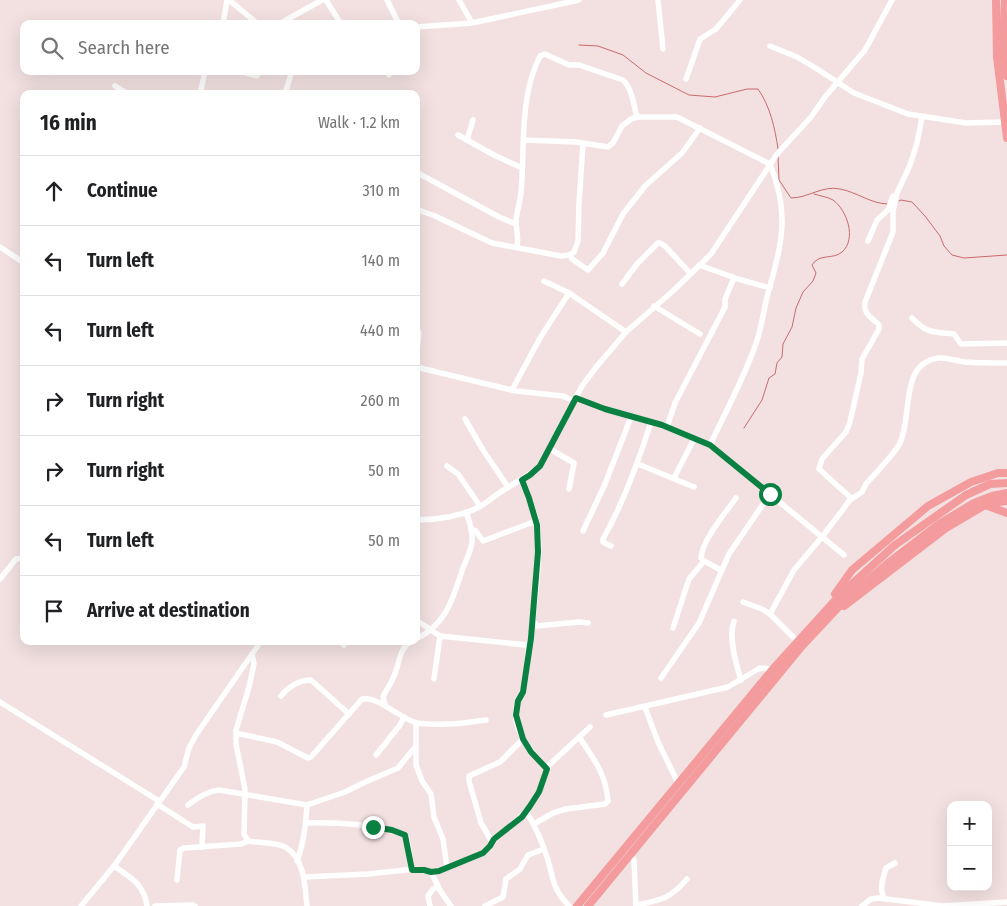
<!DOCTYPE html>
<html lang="en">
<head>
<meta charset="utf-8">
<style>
  body { margin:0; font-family:"Fira Sans Condensed",sans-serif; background:#f2f2f2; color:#202124 }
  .controls { position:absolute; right:15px; bottom:15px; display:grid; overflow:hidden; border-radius:10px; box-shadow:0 5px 20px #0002 }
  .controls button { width:45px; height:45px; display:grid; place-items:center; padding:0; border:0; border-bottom:1px solid #e0e0e0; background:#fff; color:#202124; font:25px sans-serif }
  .stop { position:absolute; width:15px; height:15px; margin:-11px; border:4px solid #0b8043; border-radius:50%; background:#fff }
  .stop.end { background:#0b8043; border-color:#fff; box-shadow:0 1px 5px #0008 }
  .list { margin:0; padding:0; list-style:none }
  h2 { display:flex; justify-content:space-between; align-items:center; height:65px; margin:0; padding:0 20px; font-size:21px }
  h2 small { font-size:16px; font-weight:400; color:#757577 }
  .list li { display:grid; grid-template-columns:32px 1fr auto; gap:15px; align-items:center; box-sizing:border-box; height:70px; padding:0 20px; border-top:1px solid #e0e0e0 }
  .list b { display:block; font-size:19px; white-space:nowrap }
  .list em { font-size:16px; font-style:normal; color:#757577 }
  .icon { flex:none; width:28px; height:28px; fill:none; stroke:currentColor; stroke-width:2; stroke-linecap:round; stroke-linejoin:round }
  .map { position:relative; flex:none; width:1007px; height:906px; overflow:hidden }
  .search { position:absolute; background:#fff; box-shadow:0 5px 20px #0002; left:20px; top:20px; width:400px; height:55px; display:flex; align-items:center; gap:12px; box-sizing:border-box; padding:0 18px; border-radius:10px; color:#757577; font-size:19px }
  .panel { position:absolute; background:#fff; box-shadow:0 5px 20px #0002; left:20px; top:90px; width:400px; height:555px; border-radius:10px }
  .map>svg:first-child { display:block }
</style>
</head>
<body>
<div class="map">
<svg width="1007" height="906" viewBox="0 0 1007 906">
  <rect width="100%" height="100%" fill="#f3e1e1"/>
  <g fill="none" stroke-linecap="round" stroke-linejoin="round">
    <g stroke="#ca696e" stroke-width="1">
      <path d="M579,45L598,46L623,55L646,73L689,95L715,97L747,89H758C770,106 775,128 778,149"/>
      <path d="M778,155L779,180L791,198C808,198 823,185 840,189C857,192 871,204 888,204"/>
      <polyline points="899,201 901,200 912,202 925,216 940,236 944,246 952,255 964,258 1007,255"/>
      <path d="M744,428L762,400L769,378L775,374L777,363L782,357L783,344L792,327L796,308L803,292L813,281L816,273L812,265C819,253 833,260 842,252C857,239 847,210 833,200C828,197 820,196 814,194"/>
    </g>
    <g stroke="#fff" stroke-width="5.5">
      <polyline points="229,0 258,24"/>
      <polyline points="326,0 341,24"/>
      <polyline points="387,0 399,24"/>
      <polyline points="459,0 472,23"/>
      <polyline points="658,0 663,49"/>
      <polyline points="223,24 227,0"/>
      <polyline points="279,24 322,0"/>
      <polyline points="416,27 472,23 579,0"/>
      <polyline points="770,46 797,57 814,67 854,93 908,114 966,123 1005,122"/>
      <polyline points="239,71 257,76"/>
      <polyline points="388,71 389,75"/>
      <polyline points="686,79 700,39 716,29 740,0"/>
      <polyline points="115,86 128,94"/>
      <polyline points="200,94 205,71"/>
      <polyline points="285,94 292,71"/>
      <polyline points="458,135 494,155 522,168"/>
      <polyline points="467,140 473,120"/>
      <path d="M524,140L576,142L608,147L613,143L622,126L631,119L638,117H677L770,164C791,216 781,246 767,297C763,314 761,332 754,349C742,382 725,413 710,445"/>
      <polyline points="416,172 499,217 516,224"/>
      <polyline points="416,209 435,216 492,243 561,256 570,255 574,252 578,241 579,204 583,143"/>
      <polyline points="868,241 877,220 888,210 893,196"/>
      <polyline points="0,247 24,263"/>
      <path d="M517,247C519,238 516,229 516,220C517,211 520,202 521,193C525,149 519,97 540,56L545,54L569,65H579L623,80C631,87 634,103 636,114L638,117"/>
      <polyline points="570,255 572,259 588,270 603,253 623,214 645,186 682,153 700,128"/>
      <polyline points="699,265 738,279 770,288"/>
      <polyline points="544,281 569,293"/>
      <polyline points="622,284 637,264 658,243 660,243 665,246 690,273"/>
      <polyline points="654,306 700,334"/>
      <path d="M912,318C928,334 933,332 954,334L961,344L1007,343"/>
      <polyline points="416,326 419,333 416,358"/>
      <polyline points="416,367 516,391 563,396 574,401"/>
      <polyline points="512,390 540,338 569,293 626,332"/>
      <polyline points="576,398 605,409 662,425 710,445 844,555"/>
      <polyline points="465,419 483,450 508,487"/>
      <polyline points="667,427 675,403 725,307 725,299 734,278"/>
      <polyline points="550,449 574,463 569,489"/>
      <polyline points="638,464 694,487"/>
      <polyline points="447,466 458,474 480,506"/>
      <polyline points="674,478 694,439"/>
      <path d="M851,498L819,469L822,459L846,432L850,422L861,373L862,359L879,329V325C872,317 863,315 865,302L893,232V211L897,193L910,165L917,143L922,117"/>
      <path d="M416,520C437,520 463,516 481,506C490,500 498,493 507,488C519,480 530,475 540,466L582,386L597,366L626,332L674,290L711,254L777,154L811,117L825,97L865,50L892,0"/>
      <polyline points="471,529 476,531 483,541 536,521"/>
      <polyline points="583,531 605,484 631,417"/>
      <path d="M611,546L603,542V539C624,502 638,463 651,422"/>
      <path d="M721,570L704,561L701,558C702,540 726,512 736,498"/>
      <polyline points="0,579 16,559 24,558"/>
      <polyline points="743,602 762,609 770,614 797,641"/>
      <path d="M770,614L794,570L822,537L850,500L862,492L866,484C875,474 895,453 900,443C913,415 899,364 938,358C947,357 956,361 965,362C979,363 993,363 1007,363"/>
      <path d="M416,620L440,636L526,645L529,643L531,638C534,604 542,557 537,524C534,509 528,494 521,480"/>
      <polyline points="533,621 537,626 579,622 588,623"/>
      <path d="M734,621C728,637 736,664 741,680"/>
      <polyline points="673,628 689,579 704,561"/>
      <path d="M416,639C447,624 453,598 463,568C466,560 471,551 472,542C473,532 470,522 466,512"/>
      <polyline points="340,641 344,645"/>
      <path d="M529,643C527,659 527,675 523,690C522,694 519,697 518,701C508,727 531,751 547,769"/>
      <path d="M252,654L254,664L249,687L236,730V744L245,789L244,834L248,841C260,843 277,842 287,848C305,860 305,888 307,906"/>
      <polyline points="661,678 699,623 729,554 770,494"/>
      <polyline points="434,679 440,636"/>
      <path d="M281,696C288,687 299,680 311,680L349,714"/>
      <polyline points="0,702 159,801"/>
      <path d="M385,704L383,697C386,690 391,684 394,676C400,663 398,650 411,641"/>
      <polyline points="645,707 658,742 678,783"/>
      <polyline points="606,715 728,687 760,668 773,669"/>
      <polyline points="416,723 416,765 422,781 431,794 434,817 443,839 447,868"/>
      <path d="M236,733L277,742L308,758L311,757L362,699C379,696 400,719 417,723C420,724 425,723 429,724C448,725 467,723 486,720"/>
      <polyline points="376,755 400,725 404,717"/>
      <polyline points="157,804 193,827 203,826 202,847"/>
      <path d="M188,805C197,798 207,791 219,790L307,805L345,792L361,784L398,768L416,746"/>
      <path d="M526,811C535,826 542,841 547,857C554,879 551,887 569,906"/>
      <path d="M306,823C333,822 381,824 405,835L407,838L412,870"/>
      <path d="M534,824L553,813L566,809L605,804L608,801C606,774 594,759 579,737"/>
      <polyline points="492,842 481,823 469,781 469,776 500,762 523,739"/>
      <polyline points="629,855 634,860 636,906"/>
      <path d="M297,861C304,843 306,824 307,805"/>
      <path d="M114,866C131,878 144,884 147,906"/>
      <polyline points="431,872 441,892 451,906"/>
      <polyline points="304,877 368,874 415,869 431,872 439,871 483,853 490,847 494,839 521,817 530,806 539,792 549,765 590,727"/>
      <polyline points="177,880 180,850 184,848 241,844 248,841"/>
      <path d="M884,898C879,888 883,878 886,868L895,863"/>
      <path d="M636,905C661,900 670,899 687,879"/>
      <polyline points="81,906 114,866 184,767 189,748 196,735 261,641"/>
      <polyline points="155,906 193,905 195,906"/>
      <polyline points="430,906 428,896 433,889 438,887"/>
      <polyline points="485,906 503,897 506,879 520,869 528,855 544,849"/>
      <polyline points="862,906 871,899 878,898 943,906 1007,902"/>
    </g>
    <g stroke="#f39b9d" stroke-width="8">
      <polyline points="996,0 997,57 1007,138"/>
      <polyline points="1005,0 1003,42 1007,76"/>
      <polyline points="985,505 1007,513"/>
      <polyline points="835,594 852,570 928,506 971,482 998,473 1007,473"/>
      <polyline points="844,606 946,528 985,505 991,503 1007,501"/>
      <polyline points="577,906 773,669 841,594 895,545 966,495 990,484 1007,483"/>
      <polyline points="588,906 802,646 846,599 887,564 939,524 974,503 992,496 1007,493"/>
    </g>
  </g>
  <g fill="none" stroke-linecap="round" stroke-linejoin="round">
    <polyline stroke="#0b8043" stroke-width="6" points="373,827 392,830 405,835 412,870 424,870 431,872 439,871 483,853 490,846 494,839 522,817 530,806 539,792 547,769 531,752 523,739 516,715 518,701 523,692 531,638 538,552 537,525 529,498 522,480 530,475 540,466 576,398 605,409 662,425 710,445 770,494"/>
  </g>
</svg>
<div class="controls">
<button>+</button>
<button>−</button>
</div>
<div class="stop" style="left:770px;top:494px"></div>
<div class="stop end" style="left:373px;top:827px"></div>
<div class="search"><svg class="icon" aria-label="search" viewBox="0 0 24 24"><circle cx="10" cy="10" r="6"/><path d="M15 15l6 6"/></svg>Search here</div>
<section class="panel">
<h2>16 min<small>Walk · 1.2 km</small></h2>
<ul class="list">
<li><svg class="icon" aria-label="ahead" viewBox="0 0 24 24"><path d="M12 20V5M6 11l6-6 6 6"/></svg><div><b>Continue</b></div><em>310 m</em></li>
<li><svg class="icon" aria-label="left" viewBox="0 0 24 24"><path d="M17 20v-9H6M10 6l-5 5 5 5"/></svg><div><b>Turn left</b></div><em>140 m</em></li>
<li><svg class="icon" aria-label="left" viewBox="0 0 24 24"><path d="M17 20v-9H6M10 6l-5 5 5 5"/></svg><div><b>Turn left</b></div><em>440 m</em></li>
<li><svg class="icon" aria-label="right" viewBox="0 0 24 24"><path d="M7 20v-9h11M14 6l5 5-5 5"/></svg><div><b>Turn right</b></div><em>260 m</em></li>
<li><svg class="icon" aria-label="right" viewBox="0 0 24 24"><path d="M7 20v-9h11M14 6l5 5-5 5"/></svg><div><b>Turn right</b></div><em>50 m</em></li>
<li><svg class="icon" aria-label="left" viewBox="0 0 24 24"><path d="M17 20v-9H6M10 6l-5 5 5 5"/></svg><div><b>Turn left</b></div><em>50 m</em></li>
<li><svg class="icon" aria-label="arrive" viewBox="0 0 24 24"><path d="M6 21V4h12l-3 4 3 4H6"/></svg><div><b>Arrive at destination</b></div></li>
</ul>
</section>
</div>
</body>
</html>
